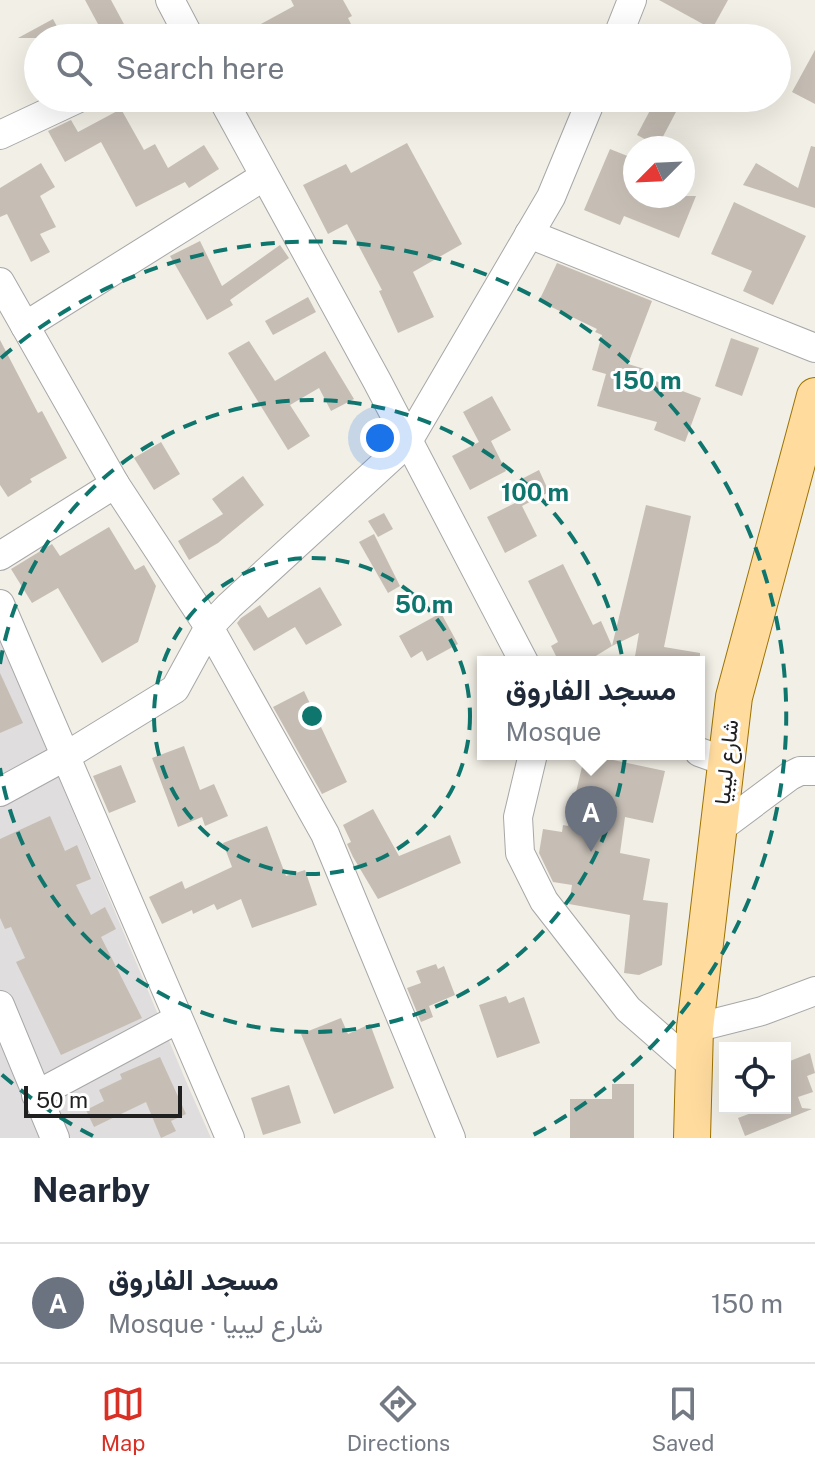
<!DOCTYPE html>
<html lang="en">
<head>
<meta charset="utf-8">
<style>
  body { margin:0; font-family:"Public Sans",Vazirmatn,sans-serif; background:#f6f6f7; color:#1f2937 }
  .controls { position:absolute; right:24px; bottom:24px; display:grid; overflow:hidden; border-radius:0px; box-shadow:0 8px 32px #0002 }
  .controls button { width:72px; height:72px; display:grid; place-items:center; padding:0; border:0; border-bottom:2px solid #e0e1e3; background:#fff; color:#1f2937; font:40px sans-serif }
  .compass { position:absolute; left:623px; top:136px; width:72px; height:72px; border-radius:50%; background:#fff; box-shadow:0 8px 32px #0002; rotate:246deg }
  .scale { position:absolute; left:24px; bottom:20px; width:158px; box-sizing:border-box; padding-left:8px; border:4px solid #202020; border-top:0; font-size:22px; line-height:28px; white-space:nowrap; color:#202020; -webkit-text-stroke:6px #fff; paint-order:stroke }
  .you { position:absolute; left:380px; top:438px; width:28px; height:28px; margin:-20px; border:6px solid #fff; border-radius:50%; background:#1a73e8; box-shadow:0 0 0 12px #1a73e833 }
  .badge { display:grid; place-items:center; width:52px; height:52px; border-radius:50%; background:#d93025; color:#fff; font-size:26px; font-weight:700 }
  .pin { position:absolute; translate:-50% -66px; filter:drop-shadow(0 2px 4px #0008) }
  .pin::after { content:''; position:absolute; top:42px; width:28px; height:24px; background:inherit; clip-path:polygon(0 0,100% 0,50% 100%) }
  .popup { position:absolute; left:477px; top:656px; width:228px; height:104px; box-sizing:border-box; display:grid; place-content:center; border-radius:0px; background:#fff; filter:drop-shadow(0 2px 6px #0005); font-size:26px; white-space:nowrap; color:#747a83 }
  .popup b { font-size:30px; color:#1f2937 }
  .popup::after { content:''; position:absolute; left:50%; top:100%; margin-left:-16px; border:16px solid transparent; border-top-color:#fff }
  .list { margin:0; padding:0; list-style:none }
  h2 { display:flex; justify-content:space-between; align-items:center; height:104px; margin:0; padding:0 32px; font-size:34px }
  h2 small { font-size:26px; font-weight:400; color:#747a83 }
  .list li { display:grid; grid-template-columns:52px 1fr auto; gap:24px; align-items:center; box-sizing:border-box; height:120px; padding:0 32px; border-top:2px solid #e0e1e3 }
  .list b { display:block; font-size:30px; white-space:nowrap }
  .list p { margin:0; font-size:26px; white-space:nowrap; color:#747a83 }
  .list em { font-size:26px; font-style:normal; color:#747a83 }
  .icon { flex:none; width:44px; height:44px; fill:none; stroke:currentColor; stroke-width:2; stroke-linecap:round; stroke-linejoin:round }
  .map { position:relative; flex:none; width:815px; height:1138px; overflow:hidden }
  .search { position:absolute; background:#fff; box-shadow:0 8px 32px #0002; left:24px; right:24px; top:24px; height:88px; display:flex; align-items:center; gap:20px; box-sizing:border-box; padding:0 28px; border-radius:44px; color:#747a83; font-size:30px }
  .sheet { height:224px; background:#fff }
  nav { display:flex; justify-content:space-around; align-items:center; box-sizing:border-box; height:112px; border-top:2px solid #e0e1e3; background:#fff; font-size:22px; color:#747a83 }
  nav a { display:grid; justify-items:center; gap:4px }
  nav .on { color:#d93025 }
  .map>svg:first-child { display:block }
</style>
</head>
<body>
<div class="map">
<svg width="815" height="1138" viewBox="0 0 815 1138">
  <rect width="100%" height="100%" fill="#f2efe6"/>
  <polygon fill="#dfdddd" points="0,638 188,1086 211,1138 0,1138"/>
  <g fill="#c6beb5">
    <polygon points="85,0 111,0 125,26 105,37"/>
    <polygon points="291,0 343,0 352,16 348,18 358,38 235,38 294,6"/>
    <polygon points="659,0 728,0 712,29"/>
    <polygon points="53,19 63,38 18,38"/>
    <polygon points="815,50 815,104 792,92"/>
    <polygon points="656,99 677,110 658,146 637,135"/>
    <polygon points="121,109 144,150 155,144 168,168 204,145 219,169 189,188 185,182 136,207 101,142 65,162 48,131 71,120 78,132"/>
    <polygon points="407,143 462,244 413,272 434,317 398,333 379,291 382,290 347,224 328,234 303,185 346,164 351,173"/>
    <polygon points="811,146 815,147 815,208 743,185 756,163 798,188"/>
    <polygon points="610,149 635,159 635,196 696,196 679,238 624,216 620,225 584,210"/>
    <polygon points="41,163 55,187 40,196 56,227 40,234 50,252 31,262 7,214 0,217 0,188"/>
    <polygon points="734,202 806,236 773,305 743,291 752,271 711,254"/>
    <polygon points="200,241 222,286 280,245 289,258 230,300 233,305 207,320 170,256"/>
    <polygon points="557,263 652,301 628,364 648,370 645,377 701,398 685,442 654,430 657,422 597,406 606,374 592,370 602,335 595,332 597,329 539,301"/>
    <polygon points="308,297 316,312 273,335 265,321"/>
    <polygon points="731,338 759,348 742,396 715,386"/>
    <polygon points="0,340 38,413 42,411 67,458 30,479 32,482 8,497 0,485"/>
    <polygon points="249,341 275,381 325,351 354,399 331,411 319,388 290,405 310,436 288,450 228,353"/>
    <polygon points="492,396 511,430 491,441 506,471 470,490 452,456 479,442 463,412"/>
    <polygon points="161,442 180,474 154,490 134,458"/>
    <polygon points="539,470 549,492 522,506 537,536 505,553 487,517 517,502 508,486"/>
    <polygon points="243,476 264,505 218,543 189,560 178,541 223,514 212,499"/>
    <polygon points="646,505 691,516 664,647 700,653 700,662 634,662 639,633 612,646"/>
    <polygon points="384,513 393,529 378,537 368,521"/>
    <polygon points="109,527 135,570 144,565 156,586 138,642 102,663 58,588 32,603 11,569 52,544 60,556"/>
    <polygon points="374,534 400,586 388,593 359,542"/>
    <polygon points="563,564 593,625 601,621 612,646 586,662 559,662 551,646 558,642 528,581"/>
    <polygon points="320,587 342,625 306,645 295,627 254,651 237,623 241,618 260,605 268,618"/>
    <polygon points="441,613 458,644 427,661 422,651 411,658 399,636"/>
    <polygon points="0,673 23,723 0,733"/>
    <polygon points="304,691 347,782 322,794 273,707"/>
    <polygon points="184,746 200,790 214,784 228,816 205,826 202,817 178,827 152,758"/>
    <polygon points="585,754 665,771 653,823 625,817 620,853 650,859 643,900 668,903 662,965 639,975 624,973 630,915 569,904 572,885 553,882 539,853 543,829 562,832 563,825 568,826"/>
    <polygon points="121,765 136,802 109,813 93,776"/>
    <polygon points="373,809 399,856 450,835 461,863 378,899 353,857 347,844 351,842 343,825"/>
    <polygon points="50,816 65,851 77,845 91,879 76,885 91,915 105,907 116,929 101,937 142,1018 61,1055 16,962 25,958 11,927 5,929 0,918 0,839"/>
    <polygon points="267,826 286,876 305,870 317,905 252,928 241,899 217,910 214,904 193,914 192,910 162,924 149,897 182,881 185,889 232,867 223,843"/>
    <polygon points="436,964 438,969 444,966 455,995 429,1006 433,1017 421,1022 407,988 421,983 416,971"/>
    <polygon points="506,996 509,1003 524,997 540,1043 497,1058 479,1005"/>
    <polygon points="341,1018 348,1034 370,1024 394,1088 334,1114 301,1034"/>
    <polygon points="810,1053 815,1073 807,1076 813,1092 798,1097 802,1108 812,1109 745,1136 738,1118 754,1112 753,1108 785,1108 785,1063"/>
    <polygon points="160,1057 186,1114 171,1121 176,1131 161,1138 146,1102 94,1127 86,1110 104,1101 99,1090 122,1079 120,1074"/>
    <polygon points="612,1084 634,1084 634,1138 570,1138 570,1099 612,1099"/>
    <polygon points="289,1085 301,1123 263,1135 251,1098"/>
  </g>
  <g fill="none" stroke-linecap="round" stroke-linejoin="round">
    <defs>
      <g id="minor">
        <polyline points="170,0 190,38"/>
        <polyline points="617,38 632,0"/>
        <polyline points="222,98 377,381 524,662"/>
        <polyline points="0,135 79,98"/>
        <polyline points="529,234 815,348"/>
        <polyline points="0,282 115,484"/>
        <polyline points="25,326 263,177"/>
        <polyline points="0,556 115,484 209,627 325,834 451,1138"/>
        <polyline points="0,604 230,1138"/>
        <polyline points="699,752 727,762"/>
        <polyline points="533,754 518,817 520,853 544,901 628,1009 693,1066"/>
        <polyline points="0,792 66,756 175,689 209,627 229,606 407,443 551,197 592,98"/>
        <polyline points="719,829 790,776 800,771 815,771"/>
        <polyline points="0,1005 55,1138"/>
        <polyline points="695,1028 762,1011 815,991"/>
        <polyline points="36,1095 178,1019"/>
      </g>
      <polyline id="major" points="692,1138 695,1028 734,697 815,396"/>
    </defs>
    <use href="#minor" stroke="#a7a7a7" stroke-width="30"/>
    <use href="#major" stroke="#9d7300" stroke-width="38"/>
    <use href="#minor" stroke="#fff" stroke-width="28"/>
    <use href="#major" stroke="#ffdb9e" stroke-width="36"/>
  </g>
  <g fill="none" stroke="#0f766e" stroke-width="4" stroke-dasharray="14 10">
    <circle cx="312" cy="716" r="158"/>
    <path d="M0 664A316 316 0 1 1 0 768"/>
    <path d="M93 1136A474 474 0 0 1 1 1074M1 358A474 474 0 1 1 531 1136"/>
  </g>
  <g text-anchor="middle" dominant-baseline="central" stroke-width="6" stroke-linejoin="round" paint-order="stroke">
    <g font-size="22" fill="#202020" stroke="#fff">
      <text transform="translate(726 762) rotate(-84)">شارع ليبيا</text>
    </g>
  </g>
  <circle cx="312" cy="716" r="12" fill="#0f766e" stroke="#fff" stroke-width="4"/>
  <g font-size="24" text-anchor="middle" font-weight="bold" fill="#0f766e" stroke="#fff" stroke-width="6" stroke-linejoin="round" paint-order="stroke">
    <text x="647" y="389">150 m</text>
    <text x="535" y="501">100 m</text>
    <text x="424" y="613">50 m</text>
  </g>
</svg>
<div class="controls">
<button><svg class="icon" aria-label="locate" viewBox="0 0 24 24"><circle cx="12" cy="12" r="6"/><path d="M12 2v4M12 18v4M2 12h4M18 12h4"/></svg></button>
</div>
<svg class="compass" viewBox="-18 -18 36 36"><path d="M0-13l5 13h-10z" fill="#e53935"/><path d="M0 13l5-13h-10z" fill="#747a83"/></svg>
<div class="scale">50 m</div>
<div class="you"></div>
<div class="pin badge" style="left:591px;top:852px;background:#6b7280">A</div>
<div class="popup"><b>مسجد الفاروق</b>Mosque</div>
<div class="search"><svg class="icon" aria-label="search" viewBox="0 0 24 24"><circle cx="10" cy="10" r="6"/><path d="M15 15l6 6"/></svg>Search here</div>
</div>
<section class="sheet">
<h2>Nearby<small></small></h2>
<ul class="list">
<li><span class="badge" style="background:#6b7280">A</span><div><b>مسجد الفاروق</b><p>Mosque · شارع ليبيا</p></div><em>150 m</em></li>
</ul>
</section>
<nav>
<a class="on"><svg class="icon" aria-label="map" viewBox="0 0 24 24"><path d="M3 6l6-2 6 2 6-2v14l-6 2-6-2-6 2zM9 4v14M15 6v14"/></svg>Map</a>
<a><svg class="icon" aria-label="directions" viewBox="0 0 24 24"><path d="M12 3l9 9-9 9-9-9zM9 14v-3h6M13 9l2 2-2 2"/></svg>Directions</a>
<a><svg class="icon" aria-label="saved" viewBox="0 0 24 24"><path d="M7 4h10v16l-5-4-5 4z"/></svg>Saved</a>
</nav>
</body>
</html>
